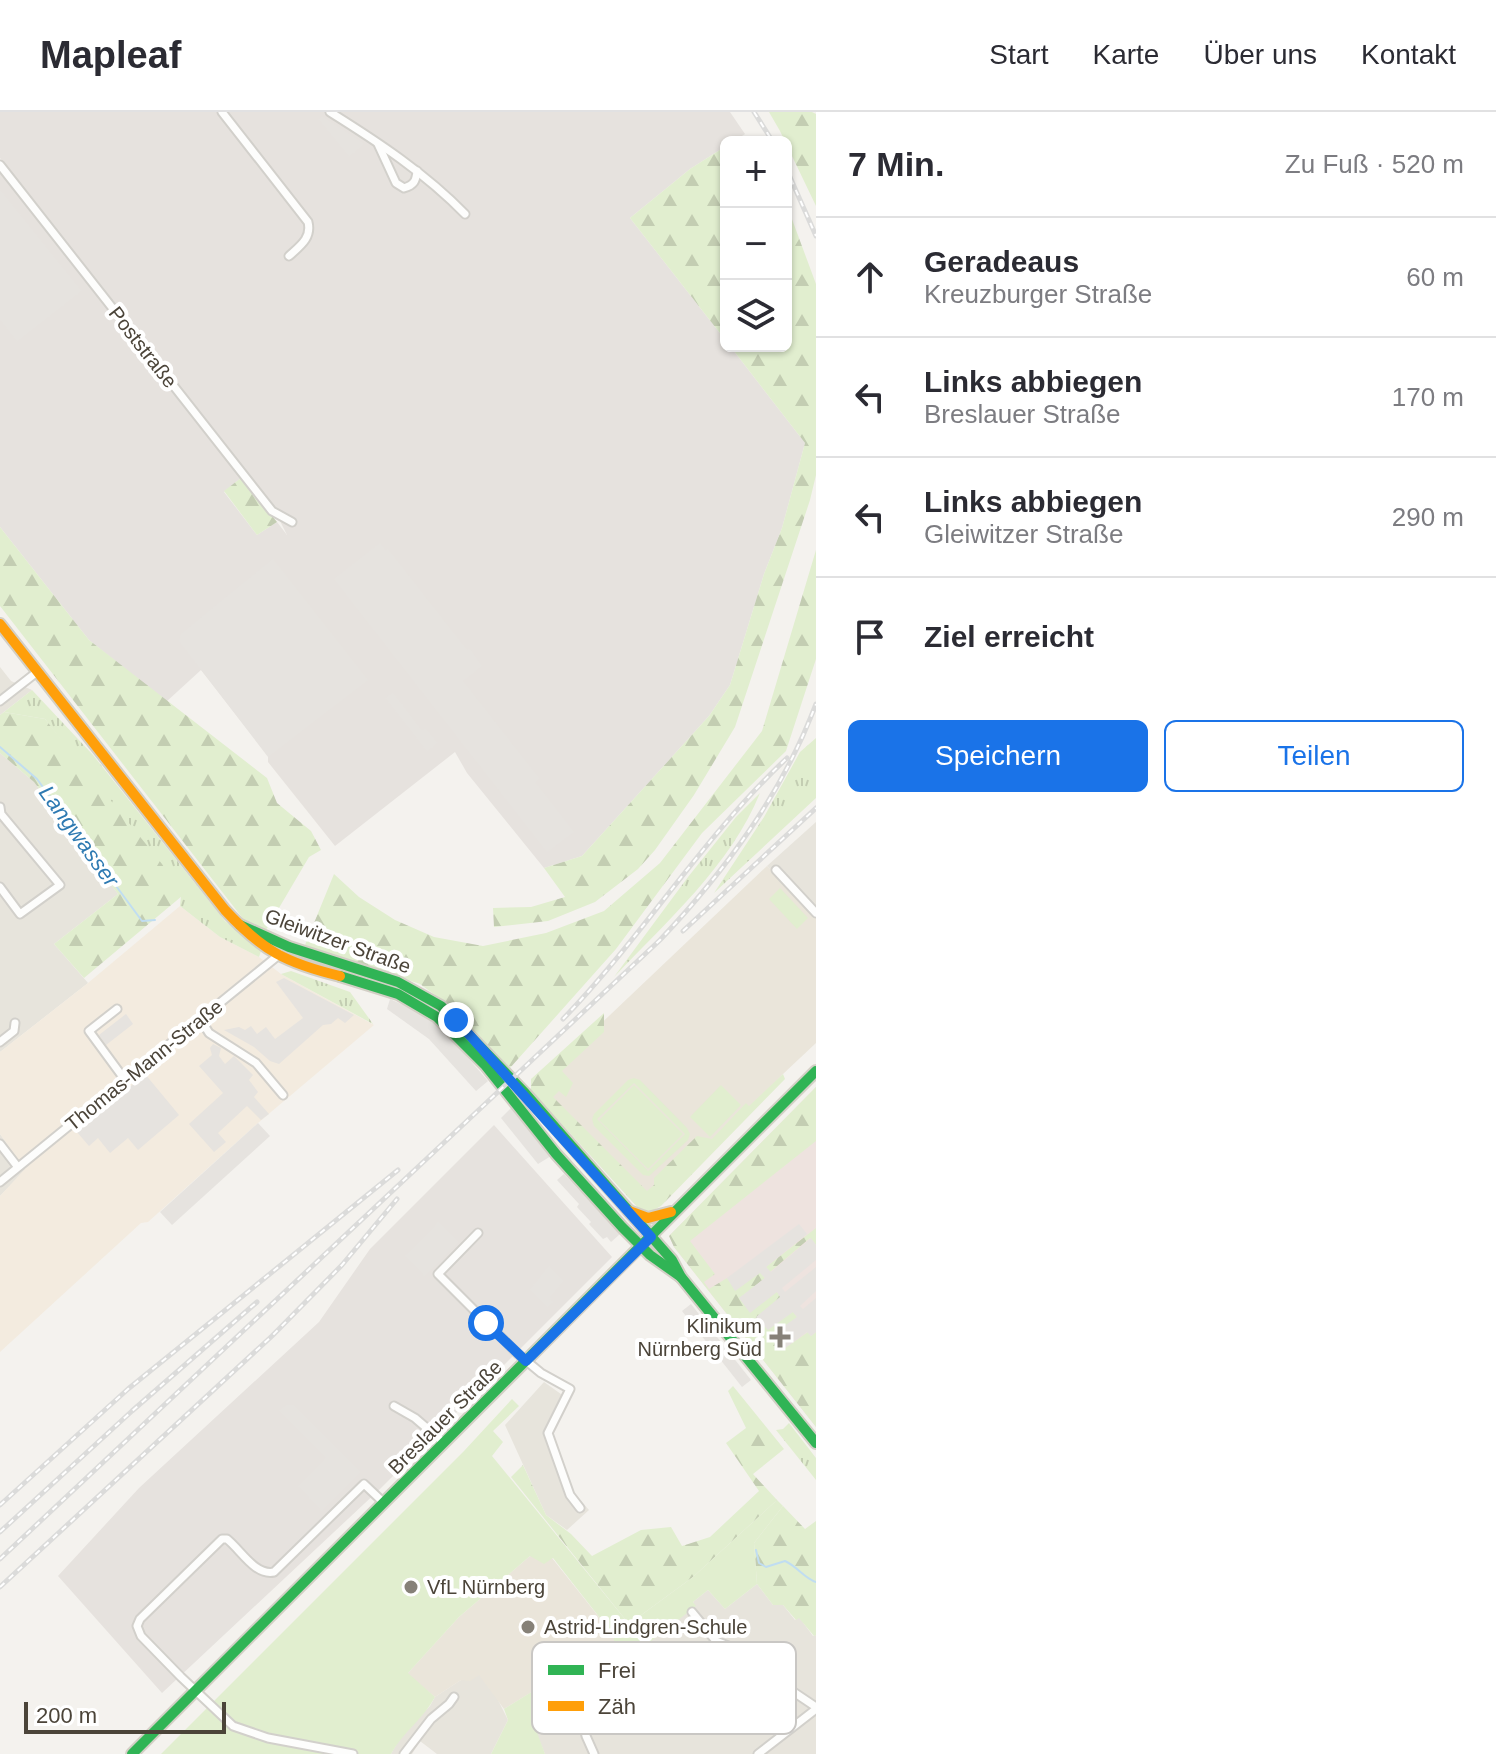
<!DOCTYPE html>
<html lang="de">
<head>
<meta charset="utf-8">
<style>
  body { margin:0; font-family:Arial,sans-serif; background:#f2f2f3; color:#2b2b33 }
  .controls { position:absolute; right:24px; top:24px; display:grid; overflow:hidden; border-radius:12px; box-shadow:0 2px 6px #0004 }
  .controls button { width:72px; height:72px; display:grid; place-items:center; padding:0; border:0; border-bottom:2px solid #e1e1e2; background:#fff; color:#2b2b33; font:40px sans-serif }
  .scale { position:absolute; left:24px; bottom:20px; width:202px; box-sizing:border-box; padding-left:8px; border:4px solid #4b4439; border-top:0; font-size:22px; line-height:28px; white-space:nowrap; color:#4b4439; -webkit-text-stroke:6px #fff; paint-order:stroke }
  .stop { position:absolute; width:24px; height:24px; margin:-18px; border:6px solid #1a73e8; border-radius:50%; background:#fff }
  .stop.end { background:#1a73e8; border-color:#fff; box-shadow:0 2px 8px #0008 }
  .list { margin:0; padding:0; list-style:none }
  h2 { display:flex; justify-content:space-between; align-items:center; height:104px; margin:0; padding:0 32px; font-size:34px }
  h2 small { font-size:26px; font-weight:400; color:#7c7c81 }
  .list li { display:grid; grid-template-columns:52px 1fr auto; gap:24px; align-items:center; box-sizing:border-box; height:120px; padding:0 32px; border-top:2px solid #e1e1e2 }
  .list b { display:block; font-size:30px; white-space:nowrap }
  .list p { margin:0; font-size:26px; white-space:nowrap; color:#7c7c81 }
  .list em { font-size:26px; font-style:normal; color:#7c7c81 }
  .actions { display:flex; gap:16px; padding:24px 32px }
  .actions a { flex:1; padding:18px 0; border:2px solid #1a73e8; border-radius:12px; text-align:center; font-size:28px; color:#1a73e8 }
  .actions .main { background:#1a73e8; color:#fff }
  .icon { flex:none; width:44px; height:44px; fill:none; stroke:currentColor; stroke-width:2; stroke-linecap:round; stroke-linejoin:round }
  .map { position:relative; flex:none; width:816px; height:1642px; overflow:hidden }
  header { display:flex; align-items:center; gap:48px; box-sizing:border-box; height:112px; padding:0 40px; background:#fff; border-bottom:2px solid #e1e1e2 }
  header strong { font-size:38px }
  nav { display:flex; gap:44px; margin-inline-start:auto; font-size:28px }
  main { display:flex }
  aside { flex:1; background:#fff }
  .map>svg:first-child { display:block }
</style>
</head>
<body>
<header>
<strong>Mapleaf</strong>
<nav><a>Start</a><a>Karte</a><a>Über uns</a><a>Kontakt</a></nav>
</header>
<main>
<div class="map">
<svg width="816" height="1642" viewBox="0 0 816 1642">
  <defs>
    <pattern id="grass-tufts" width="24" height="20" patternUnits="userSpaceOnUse" patternTransform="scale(2)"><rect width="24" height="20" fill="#e1eecf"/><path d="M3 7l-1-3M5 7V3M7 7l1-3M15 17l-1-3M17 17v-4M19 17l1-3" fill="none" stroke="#c3cdb2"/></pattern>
    <pattern id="forest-firs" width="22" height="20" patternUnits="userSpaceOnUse" patternTransform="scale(2)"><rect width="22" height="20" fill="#e1eecf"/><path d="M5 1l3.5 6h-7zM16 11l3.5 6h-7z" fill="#c3cdb2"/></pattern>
  </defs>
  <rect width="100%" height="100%" fill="#f4f2ee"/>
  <g fill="#e7e4dc">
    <polygon points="0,555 11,569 32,578 0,603"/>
    <polygon points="0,641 34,670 118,782 54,832 88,871 0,940"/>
    <polygon points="816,710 816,806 767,754"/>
    <polygon points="0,1022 26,1057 0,1084"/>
    <polygon points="544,1270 568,1287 552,1321 574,1381 589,1398 567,1418 546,1403 505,1313"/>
    <polygon points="757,1472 773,1493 783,1493 795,1508 799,1505 813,1524 816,1523 816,1642 545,1642 534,1615 580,1585 695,1494 693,1490 708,1478 725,1497"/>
    <polygon points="479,1562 495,1582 508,1608 491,1642 437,1642 420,1629 412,1642 391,1642 400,1626 430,1594 435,1585 461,1568"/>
  </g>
  <polygon fill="#f3ebdf" points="180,794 220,825 259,845 281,862 374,913 258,1011 148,1110 141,1111 0,1240 0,1084 25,1057 0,1022 0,940 88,871"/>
  <g fill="#e6e2de">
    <polygon points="0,0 730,0 745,22 733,30 726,30 726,34 690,57 630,106 726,229 726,234 730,234 805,331 782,416 764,462 730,573 709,604 582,744 544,756 467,661 455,640 335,734 268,650 268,644 201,558 166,590 89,528 0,415 0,61 241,366 224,380 257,423 277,410 287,423 270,389 0,46"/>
    <polygon points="494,1013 612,1145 380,1377 162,1581 58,1464 139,1376 319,1210 370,1137"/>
  </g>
  <g fill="#eae5da">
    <polygon points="767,754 816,806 816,931 783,962 652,1099 641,1099 531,978"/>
    <polygon points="530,1444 552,1446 614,1524 615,1529 504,1597 479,1563 470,1569 461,1568 435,1585 407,1562 459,1505"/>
  </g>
  <polygon fill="#eee3df" points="816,975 816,1315 674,1135 669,1124"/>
  <g fill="url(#grass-tufts)">
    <polygon points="32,578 93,643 225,809 261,839 259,845 220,825 180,794 181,784 45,607 4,600"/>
    <polygon points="816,626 816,686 714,781 764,705 800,640"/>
    <path d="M760,681C731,753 666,810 614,865L688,765L736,705Z"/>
    <polygon points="291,859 350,880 373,912 281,862"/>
    <polygon points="789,1311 816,1346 816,1368 776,1318 783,1317"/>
  </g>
  <g fill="url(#forest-firs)">
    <polygon points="769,0 812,0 816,2 816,94 780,19"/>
    <polygon points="726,34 726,229 630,106 690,57"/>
    <polygon points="786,91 816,172 816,363 810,388 735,615 694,683 655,738 638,757 595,790 548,809 494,815 493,796 531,795 565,785 544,756 582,744 709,604 730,573 764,462 782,416 805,331 730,234 786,234"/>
    <polygon points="241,366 277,410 257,423 224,379"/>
    <polygon points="0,415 89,528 267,666 277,691 311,719 321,738 309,745 266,818 244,808 0,494"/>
    <polygon points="816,438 816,547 786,639 702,721 616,837 510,956 446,891 420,872 305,833 334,762 359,785 395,808 434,825 483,834 546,821 604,799 660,751 762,619"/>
    <polygon points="4,600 45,607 162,752 182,784 84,866 54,832 118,782 34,670 0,641 0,603"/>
    <polygon points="604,901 604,920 562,959 573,971 566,985 559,979 553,985 647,1079 654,1073 654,1066 697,1024 712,1027 746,991 749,994 783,962 785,967 661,1094 652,1099 641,1099 531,978 531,967"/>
    <polygon points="816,975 816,1029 690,1129 715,1162 704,1170 709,1177 727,1166 736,1178 760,1160 765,1166 740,1186 777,1180 797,1205 785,1236 808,1220 811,1224 816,1220 816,1315 674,1135 669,1124"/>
    <polygon points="816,1116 816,1133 810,1126 770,1160 766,1155"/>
    <polygon points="733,1274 784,1337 753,1362 777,1388 693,1465 629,1512 511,1365 523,1353 546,1403 571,1422 592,1444 641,1418 671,1415 682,1434 710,1425 759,1379 726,1331 746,1316 728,1279"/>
    <polygon points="783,1394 805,1417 816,1409 816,1523 814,1524 799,1506 796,1508 783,1493 773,1493 757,1472 754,1431"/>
  </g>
  <g fill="#e1eecf" fill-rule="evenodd">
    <polygon points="780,776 808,806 797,817 769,787"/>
    <path d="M634,966L640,968L687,1016L690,1022L688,1028L649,1064L643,1063L594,1014L592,1007L594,1002L628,968ZM634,971L685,1022L648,1059L597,1007Z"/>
    <polygon points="634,973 683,1022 648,1057 599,1008"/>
    <polygon points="721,973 741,993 710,1025 690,1005"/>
    <path d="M512,1287L519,1294L493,1319L503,1330L492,1344L629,1512L693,1465L777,1388L783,1394L754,1431L757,1472L725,1497L708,1478L693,1490L696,1494L580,1585L535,1615L545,1642H491L508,1608L504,1597L614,1529V1524L553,1446L544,1452L530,1444L459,1505L408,1561L435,1585C424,1606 403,1620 391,1642H161L464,1339Z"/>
  </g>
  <g fill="#e6e3df">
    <polygon points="322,4 365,32 349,45 318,7"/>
    <polygon points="0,77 82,179 17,230 0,208"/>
    <polygon points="380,431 386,439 388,437 467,538 470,537 482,554 463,569 539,666 535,670 574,720 547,740 334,467"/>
    <polygon points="273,447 368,568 268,645 179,529 181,522"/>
    <polygon points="393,580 422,618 426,616 438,631 427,640 385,586"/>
    <polygon points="284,866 354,903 345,911 338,906 331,912 323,913 279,952 270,949 254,935 224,918 239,915 245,918 251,914 257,922 266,915 275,927 303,906 276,870"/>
    <polygon points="390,887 423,902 448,923 488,969 476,979 429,927 387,897"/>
    <polygon points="126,902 133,912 106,933 99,923"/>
    <polygon points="213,932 221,936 219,944 225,952 234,944 253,963 249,968 258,980 254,985 269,1002 261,1008 247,994 218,1021 226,1030 214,1040 189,1012 223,981 199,954 212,943 210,936"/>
    <polygon points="145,962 179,1003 138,1038 128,1026 110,1041 98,1026 89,1034 77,1020"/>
    <polygon points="512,995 551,1044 538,1052 501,1006"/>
    <polygon points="258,1011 270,1024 172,1113 160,1100"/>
    <polygon points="564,1062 620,1122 611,1130 607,1125 603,1127 589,1112 591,1110 577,1095 579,1092 557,1068"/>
    <polygon points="438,1110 458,1130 424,1164 405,1144"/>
    <polygon points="799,1112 807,1122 766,1155 771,1160 811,1126 816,1133 816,1148 782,1176 785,1180 816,1155 816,1179 800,1194 803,1197 816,1186 816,1220 811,1224 807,1220 785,1236 773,1222 797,1205 793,1200 768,1218 756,1205 780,1185 777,1180 750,1201 739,1186 765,1166 760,1161 735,1179 727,1166"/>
    <polygon points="549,1153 564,1169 550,1186 553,1190 548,1195 530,1177"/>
    <polygon points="691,1192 751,1268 742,1275 682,1199"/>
    <polygon points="286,1293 293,1293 360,1360 321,1399 298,1374 326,1345 279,1298"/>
  </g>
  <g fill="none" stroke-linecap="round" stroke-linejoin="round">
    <g stroke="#c0ddf1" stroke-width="2">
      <polyline points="0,635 37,667 142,809 155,808"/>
      <path d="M756,1438L759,1451L766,1455L785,1449C798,1455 804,1466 816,1470"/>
    </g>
    <defs>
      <g id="street">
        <path d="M222,0L308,110C312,126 300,134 289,144"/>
        <path d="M330,0C378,30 425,61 465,102"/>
        <path d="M378,32L396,71L404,76C414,73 416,69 417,59"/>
        <polyline points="0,53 272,399 292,410"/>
        <polyline points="0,589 37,560"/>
        <polyline points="0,695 1,702 60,773 20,802 0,775"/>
        <polyline points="776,758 816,801"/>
        <polyline points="117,897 89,919 125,968"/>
        <polyline points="201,908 209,921 256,951 283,983"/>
        <polyline points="0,930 14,919 15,911"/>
        <polyline points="0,1032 17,1054"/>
        <polyline points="0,1070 280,842"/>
        <polyline points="478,1121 438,1162 518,1242 541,1261 570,1277 548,1321 570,1383 580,1396"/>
        <polyline points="394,1294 415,1306 443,1330"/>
        <polyline points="692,1500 716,1529 731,1535 734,1540 816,1595"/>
        <polyline points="582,1607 586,1624 594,1642"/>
        <path d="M353,1642L268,1626L233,1614L181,1565L141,1524L137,1514L140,1507L222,1427H227C241,1438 255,1464 274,1460L364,1372L383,1390"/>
        <polyline points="404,1642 431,1607 449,1592 454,1585"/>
        <polyline points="758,1642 816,1597"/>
      </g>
      <g id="fast">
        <polyline points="240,813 289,835 398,870 441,894 525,981 672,1148 681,1165 816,1331"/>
        <polyline points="340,864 398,882 437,905 485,953 556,1042 622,1115 650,1143 681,1165"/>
        <polyline points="132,1642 816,959"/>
      </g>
      <g id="slow">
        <path d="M0,512L225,798C263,839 286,851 340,864"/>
        <polyline points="629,1099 648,1106 671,1100"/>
      </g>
    </defs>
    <use href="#street" stroke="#d2d0cb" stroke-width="11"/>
    <use href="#fast" stroke="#d3cfc5" stroke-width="14"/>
    <use href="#slow" stroke="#d3cfc5" stroke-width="14"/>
    <use href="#street" stroke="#fdfdfc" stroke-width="7"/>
    <use href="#fast" stroke="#30b455" stroke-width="10"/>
    <use href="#slow" stroke="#ff9f0a" stroke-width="10"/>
    <defs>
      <g id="rail">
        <polyline points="754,0 773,30"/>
        <polyline points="786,56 816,124"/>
        <polyline points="683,819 816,696"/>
        <path d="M563,907C643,824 703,725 787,646"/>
        <polyline points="0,1393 128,1277 398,1058"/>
        <polyline points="0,1420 132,1299 257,1190"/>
        <path d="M0,1447L660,828C726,758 782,682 816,592"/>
        <polyline points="0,1475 272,1224 342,1153 397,1087"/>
      </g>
    </defs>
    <use href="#rail" stroke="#dbdbda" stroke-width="5"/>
    <use href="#rail" stroke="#fff" stroke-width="2" stroke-dasharray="6" stroke-linecap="butt"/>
  </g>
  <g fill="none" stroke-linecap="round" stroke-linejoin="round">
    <polyline stroke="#1a73e8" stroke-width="10" points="456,908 651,1125 526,1249 486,1211"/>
  </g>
  <g fill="#868178" stroke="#fff" stroke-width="3">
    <path d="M776 1213h8v8h8v8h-8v8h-8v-8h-8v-8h8z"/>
    <circle cx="411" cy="1475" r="8"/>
    <circle cx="528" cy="1515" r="8"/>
  </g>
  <g text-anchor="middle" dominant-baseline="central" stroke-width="8" stroke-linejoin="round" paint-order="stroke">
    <g font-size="20" fill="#4b4439" stroke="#fff">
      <text transform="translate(143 235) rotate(52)">Poststraße</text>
      <text transform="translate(338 829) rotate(20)">Gleiwitzer Straße</text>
      <text transform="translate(144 953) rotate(-39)">Thomas-Mann-Straße</text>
      <text transform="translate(445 1305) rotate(-45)">Breslauer Straße</text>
    </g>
    <g font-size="20" fill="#4b4439" stroke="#fff" text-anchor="start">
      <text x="762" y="1214" text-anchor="end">Klinikum<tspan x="762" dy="23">Nürnberg Süd</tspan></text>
      <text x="427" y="1475">VfL Nürnberg</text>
      <text x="544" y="1515">Astrid-Lindgren-Schule</text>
    </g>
    <g font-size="22" font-style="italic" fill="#2e7ab2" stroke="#fff">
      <text transform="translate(79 724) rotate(54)">Langwasser</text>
    </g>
  </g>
  <rect x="532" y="1530" width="264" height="92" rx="12" fill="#fff" stroke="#c9c7c4" stroke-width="2"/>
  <rect x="548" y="1553" width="36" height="10" fill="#30b455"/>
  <rect x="548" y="1589" width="36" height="10" fill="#ff9f0a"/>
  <g font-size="22" fill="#4b4439">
    <text x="598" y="1566">Frei</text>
    <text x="598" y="1602">Zäh</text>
  </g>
</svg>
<div class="controls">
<button>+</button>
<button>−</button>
<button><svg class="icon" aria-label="layers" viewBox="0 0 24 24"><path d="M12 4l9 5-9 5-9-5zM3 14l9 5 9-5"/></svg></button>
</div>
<div class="scale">200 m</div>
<div class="stop" style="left:486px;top:1211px"></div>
<div class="stop end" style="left:456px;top:908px"></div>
</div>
<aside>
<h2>7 Min.<small>Zu Fuß · 520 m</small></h2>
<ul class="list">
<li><svg class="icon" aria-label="ahead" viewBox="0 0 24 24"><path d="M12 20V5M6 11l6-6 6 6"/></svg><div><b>Geradeaus</b><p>Kreuzburger Straße</p></div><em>60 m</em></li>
<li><svg class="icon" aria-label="left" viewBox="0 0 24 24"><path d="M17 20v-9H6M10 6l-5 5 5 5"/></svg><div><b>Links abbiegen</b><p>Breslauer Straße</p></div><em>170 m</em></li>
<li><svg class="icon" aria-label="left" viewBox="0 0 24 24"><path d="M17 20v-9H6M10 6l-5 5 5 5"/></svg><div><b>Links abbiegen</b><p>Gleiwitzer Straße</p></div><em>290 m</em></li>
<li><svg class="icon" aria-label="arrive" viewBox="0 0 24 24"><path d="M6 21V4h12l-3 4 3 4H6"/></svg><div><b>Ziel erreicht</b></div></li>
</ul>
<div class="actions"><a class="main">Speichern</a><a>Teilen</a></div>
</aside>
</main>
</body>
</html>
